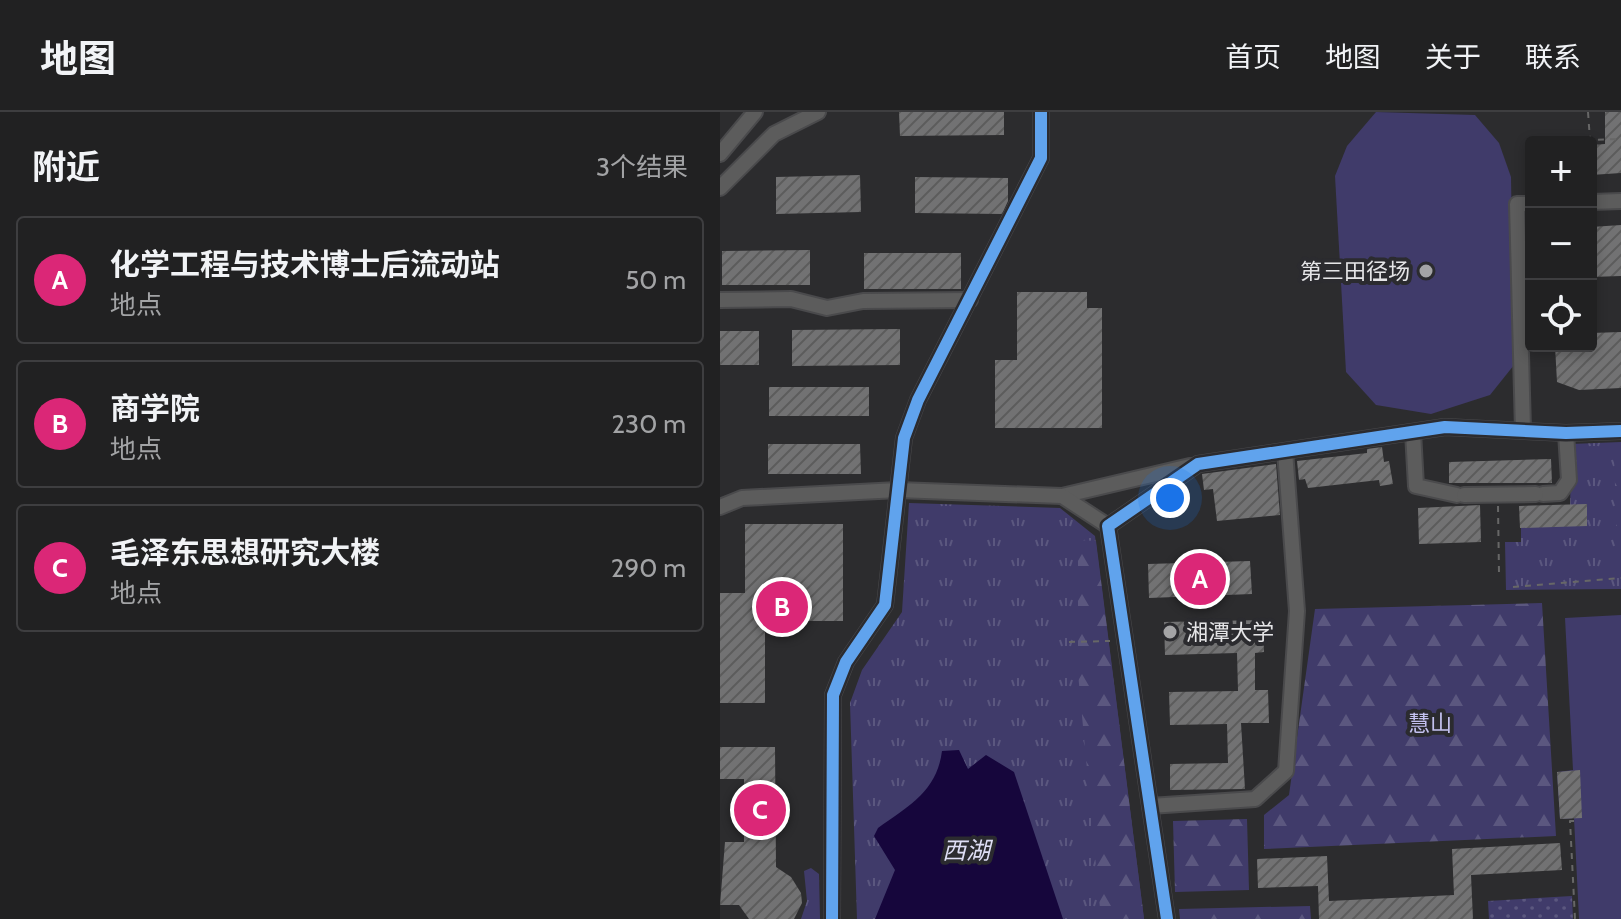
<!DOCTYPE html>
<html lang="zh">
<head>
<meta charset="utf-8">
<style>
  body { margin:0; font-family:Cabin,"Noto Sans SC",sans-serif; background:#29292a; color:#f1f3f6 }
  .controls { position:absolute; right:24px; top:24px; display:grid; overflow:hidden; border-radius:8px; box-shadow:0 4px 12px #0003 }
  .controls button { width:72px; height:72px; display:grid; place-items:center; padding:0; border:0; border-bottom:2px solid #3e3e40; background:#212122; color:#f1f3f6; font:40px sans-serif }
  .you { position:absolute; left:450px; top:386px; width:28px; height:28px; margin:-20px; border:6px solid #fff; border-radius:50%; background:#1a73e8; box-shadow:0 0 0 12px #1a73e833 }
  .badge { display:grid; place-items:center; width:52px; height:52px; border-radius:50%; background:#db2777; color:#fff; font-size:26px; font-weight:700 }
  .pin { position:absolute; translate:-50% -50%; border:4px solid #fff; box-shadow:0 2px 8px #0006 }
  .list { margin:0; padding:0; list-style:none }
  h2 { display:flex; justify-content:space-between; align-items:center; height:104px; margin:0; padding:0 32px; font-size:34px }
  h2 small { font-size:26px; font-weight:400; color:#a2a3a5 }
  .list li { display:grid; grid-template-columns:52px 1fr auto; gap:24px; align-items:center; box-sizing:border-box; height:128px; margin:0 16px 16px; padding:0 16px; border:2px solid #3e3e40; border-radius:8px }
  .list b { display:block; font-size:30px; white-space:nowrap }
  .list p { margin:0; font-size:26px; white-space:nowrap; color:#a2a3a5 }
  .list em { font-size:26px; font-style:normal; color:#a2a3a5 }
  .icon { flex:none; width:44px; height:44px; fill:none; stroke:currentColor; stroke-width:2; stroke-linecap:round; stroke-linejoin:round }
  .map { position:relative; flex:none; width:901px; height:807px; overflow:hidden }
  header { display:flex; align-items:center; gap:48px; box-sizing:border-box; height:112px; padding:0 40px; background:#212122; border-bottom:2px solid #3e3e40 }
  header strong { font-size:38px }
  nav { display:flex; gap:44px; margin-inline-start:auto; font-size:28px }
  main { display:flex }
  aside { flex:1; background:#212122 }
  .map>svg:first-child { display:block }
</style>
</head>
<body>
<header>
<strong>地图</strong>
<nav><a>首页</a><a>地图</a><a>关于</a><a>联系</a></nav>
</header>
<main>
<aside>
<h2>附近<small>3个结果</small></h2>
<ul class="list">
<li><span class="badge">A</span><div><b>化学工程与技术博士后流动站</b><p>地点</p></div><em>50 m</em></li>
<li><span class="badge">B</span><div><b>商学院</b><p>地点</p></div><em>230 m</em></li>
<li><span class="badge">C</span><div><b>毛泽东思想研究大楼</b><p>地点</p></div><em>290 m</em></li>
</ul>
</aside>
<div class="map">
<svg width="901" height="807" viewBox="0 0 901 807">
  <defs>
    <pattern id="grass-tufts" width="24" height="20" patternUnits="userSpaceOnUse" patternTransform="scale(2)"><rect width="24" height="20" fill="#403b6a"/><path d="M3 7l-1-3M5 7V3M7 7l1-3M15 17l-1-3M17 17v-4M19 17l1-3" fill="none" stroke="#5b577f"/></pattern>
    <pattern id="forest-firs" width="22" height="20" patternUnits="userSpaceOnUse" patternTransform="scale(2)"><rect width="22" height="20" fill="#403b6a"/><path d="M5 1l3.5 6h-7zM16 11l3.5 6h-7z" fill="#5b577f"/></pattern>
    <pattern id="park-dots" width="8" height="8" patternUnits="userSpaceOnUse" patternTransform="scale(2)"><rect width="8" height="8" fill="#403b6a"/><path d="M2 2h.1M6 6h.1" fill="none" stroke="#5b577f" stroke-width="1.8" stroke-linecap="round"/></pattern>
    <pattern id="building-hatch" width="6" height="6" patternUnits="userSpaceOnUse" patternTransform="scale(2)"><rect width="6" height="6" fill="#727273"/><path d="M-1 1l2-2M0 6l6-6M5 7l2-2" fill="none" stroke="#5c5c5c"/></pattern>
  </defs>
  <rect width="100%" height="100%" fill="#2c2c2e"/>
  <g fill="url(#grass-tufts)">
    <polygon points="901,330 901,477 786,478 785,430 801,430 801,409 850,408 851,332"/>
    <polygon points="189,391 340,396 375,424 424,807 137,807 130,591 142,558 182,500"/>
    <polygon points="91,756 99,762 100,807 81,807 87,789 84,759"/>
  </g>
  <g fill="url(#forest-firs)">
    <polygon points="894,335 901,335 901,452 897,452"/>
    <polygon points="358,428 376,429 424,807 381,807 358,561"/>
    <polygon points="822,491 836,724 544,737 544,703 569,683 595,497"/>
    <polygon points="527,707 529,778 455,780 453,709"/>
    <polygon points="590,794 591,807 460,807 459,797"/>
  </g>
  <polygon fill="url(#park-dots)" points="852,784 853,807 769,807 768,789"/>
  <g fill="#403b6a">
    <polygon points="656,0 755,3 779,31 791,65 794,253 770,283 711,302 656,293 626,260 615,64 627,34"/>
    <polygon points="901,503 901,807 859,807 854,706 840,707 837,660 853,658 845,506"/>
  </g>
  <path fill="#16063c" d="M239,638L248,657L266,643L294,660L343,807H155L175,758L154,724L158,716C189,694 217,679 222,639Z"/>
  <g fill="url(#building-hatch)">
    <polygon points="179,0 284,0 284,23 180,24"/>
    <polygon points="885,0 901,0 901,61 871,63 871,33 885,32"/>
    <polygon points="140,63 141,100 56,102 56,65"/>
    <polygon points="195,65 288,66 288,89 282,102 195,101"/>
    <polygon points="901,113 901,164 871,165 871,115"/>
    <polygon points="90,138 90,173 2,173 2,139"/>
    <rect x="144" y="141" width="97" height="36"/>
    <polygon points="297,180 367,180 367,196 382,196 382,316 275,316 275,248 297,248"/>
    <polygon points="180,217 180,253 72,254 72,218"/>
    <rect x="0" y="219" width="39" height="34"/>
    <polygon points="901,220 901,276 859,278 837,270 835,234 871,234 871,221"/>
    <rect x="49" y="275" width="100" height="29"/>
    <polygon points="48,332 140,332 141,362 48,362"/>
    <polygon points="662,335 664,350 669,349 673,372 660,374 659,368 588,376 585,367 579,368 577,349 647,341 647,337"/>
    <polygon points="831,347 832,371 729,371 729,350"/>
    <polygon points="556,352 560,403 497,409 493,377 484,378 482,362"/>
    <polygon points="867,392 867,414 800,416 799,394"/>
    <polygon points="760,393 761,430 699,432 698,396"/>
    <polygon points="25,412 123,412 123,509 45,509 45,591 0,591 0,481 25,481"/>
    <polygon points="530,449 532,482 429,486 428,452"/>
    <polygon points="543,508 544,540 535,541 535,578 548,578 549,611 521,611 525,677 450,678 450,652 508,651 507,612 450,613 449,580 518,579 517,541 445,543 444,510"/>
    <polygon points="0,635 55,635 56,755 71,765 81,781 82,791 74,807 29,807 19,793 0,793 5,730 24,730 24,667 0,667"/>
    <polygon points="860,658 862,706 840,707 837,660"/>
    <polygon points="840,731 842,758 751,763 753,807 599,807 598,774 538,776 537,747 607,744 609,789 734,783 732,737"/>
  </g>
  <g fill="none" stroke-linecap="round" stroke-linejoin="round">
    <defs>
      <g id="minor">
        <polyline points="0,42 35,0"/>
        <polyline points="0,76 54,22 98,0"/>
        <polyline points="871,90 901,89"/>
        <polyline points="0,188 71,187 107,196 143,189 250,188"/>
        <polyline points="803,318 797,92 811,92"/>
        <polyline points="693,320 696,374 737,383"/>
        <polyline points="823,382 840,381 849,368 846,321"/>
        <polyline points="744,383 816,382"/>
        <polyline points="342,384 470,354"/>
        <polyline points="0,395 22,386 178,378 342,384 388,414"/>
        <polyline points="430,694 535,687 566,659 577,499 565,339"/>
        <polyline points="112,807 113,583 126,550 165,493 184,326 198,288 321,46 321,0"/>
        <polyline points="447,807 388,414 478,352 725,315 846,321 901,319"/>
      </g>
    </defs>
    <use href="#minor" stroke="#4a4a4c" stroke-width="18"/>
    <g stroke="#676767" stroke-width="2" stroke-dasharray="6 6" stroke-linecap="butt">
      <polyline points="868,0 870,28 901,27"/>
      <polyline points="778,394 779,461"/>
      <polyline points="793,475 901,466"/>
      <polyline points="349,530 390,529"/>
      <polyline points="854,709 850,709 855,807"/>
    </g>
    <use href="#minor" stroke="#5c5c5c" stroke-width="14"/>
    <defs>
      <g id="cycleway">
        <polyline points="112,807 113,583 126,550 165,493 184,326 198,288 321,46 321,0"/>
        <polyline points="447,807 388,414 478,352 725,315 846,321 901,319"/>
      </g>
    </defs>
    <use href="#cycleway" stroke="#2b2b2f" stroke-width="17"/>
    <use href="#cycleway" stroke="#60a3ed" stroke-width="12"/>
  </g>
  <g fill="#a4a4a6" stroke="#2b2b2f" stroke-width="3">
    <circle cx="706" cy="159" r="8"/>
    <circle cx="450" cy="520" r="8"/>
  </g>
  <g text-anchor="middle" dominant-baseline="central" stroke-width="8" stroke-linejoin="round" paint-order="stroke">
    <g font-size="22" fill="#e5e5e7" stroke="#2b2b2f" text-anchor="end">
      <text x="690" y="159">第三田径场</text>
      <text x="466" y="520" text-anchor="start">湘潭大学</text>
    </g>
    <g font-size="22" fill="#c3c1ef" stroke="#2b2b2f">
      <text x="710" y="611">慧山</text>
    </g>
    <g font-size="24" font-style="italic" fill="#dedef5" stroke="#2b2b2f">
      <text x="246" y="738">西湖</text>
    </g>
  </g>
</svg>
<div class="controls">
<button>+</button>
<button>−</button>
<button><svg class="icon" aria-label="locate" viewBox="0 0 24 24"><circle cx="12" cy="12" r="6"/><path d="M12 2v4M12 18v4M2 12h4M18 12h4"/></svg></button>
</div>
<div class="you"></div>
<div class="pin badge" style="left:480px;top:467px">A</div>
<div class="pin badge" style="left:62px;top:495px">B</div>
<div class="pin badge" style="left:40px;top:698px">C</div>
</div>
</main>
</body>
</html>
